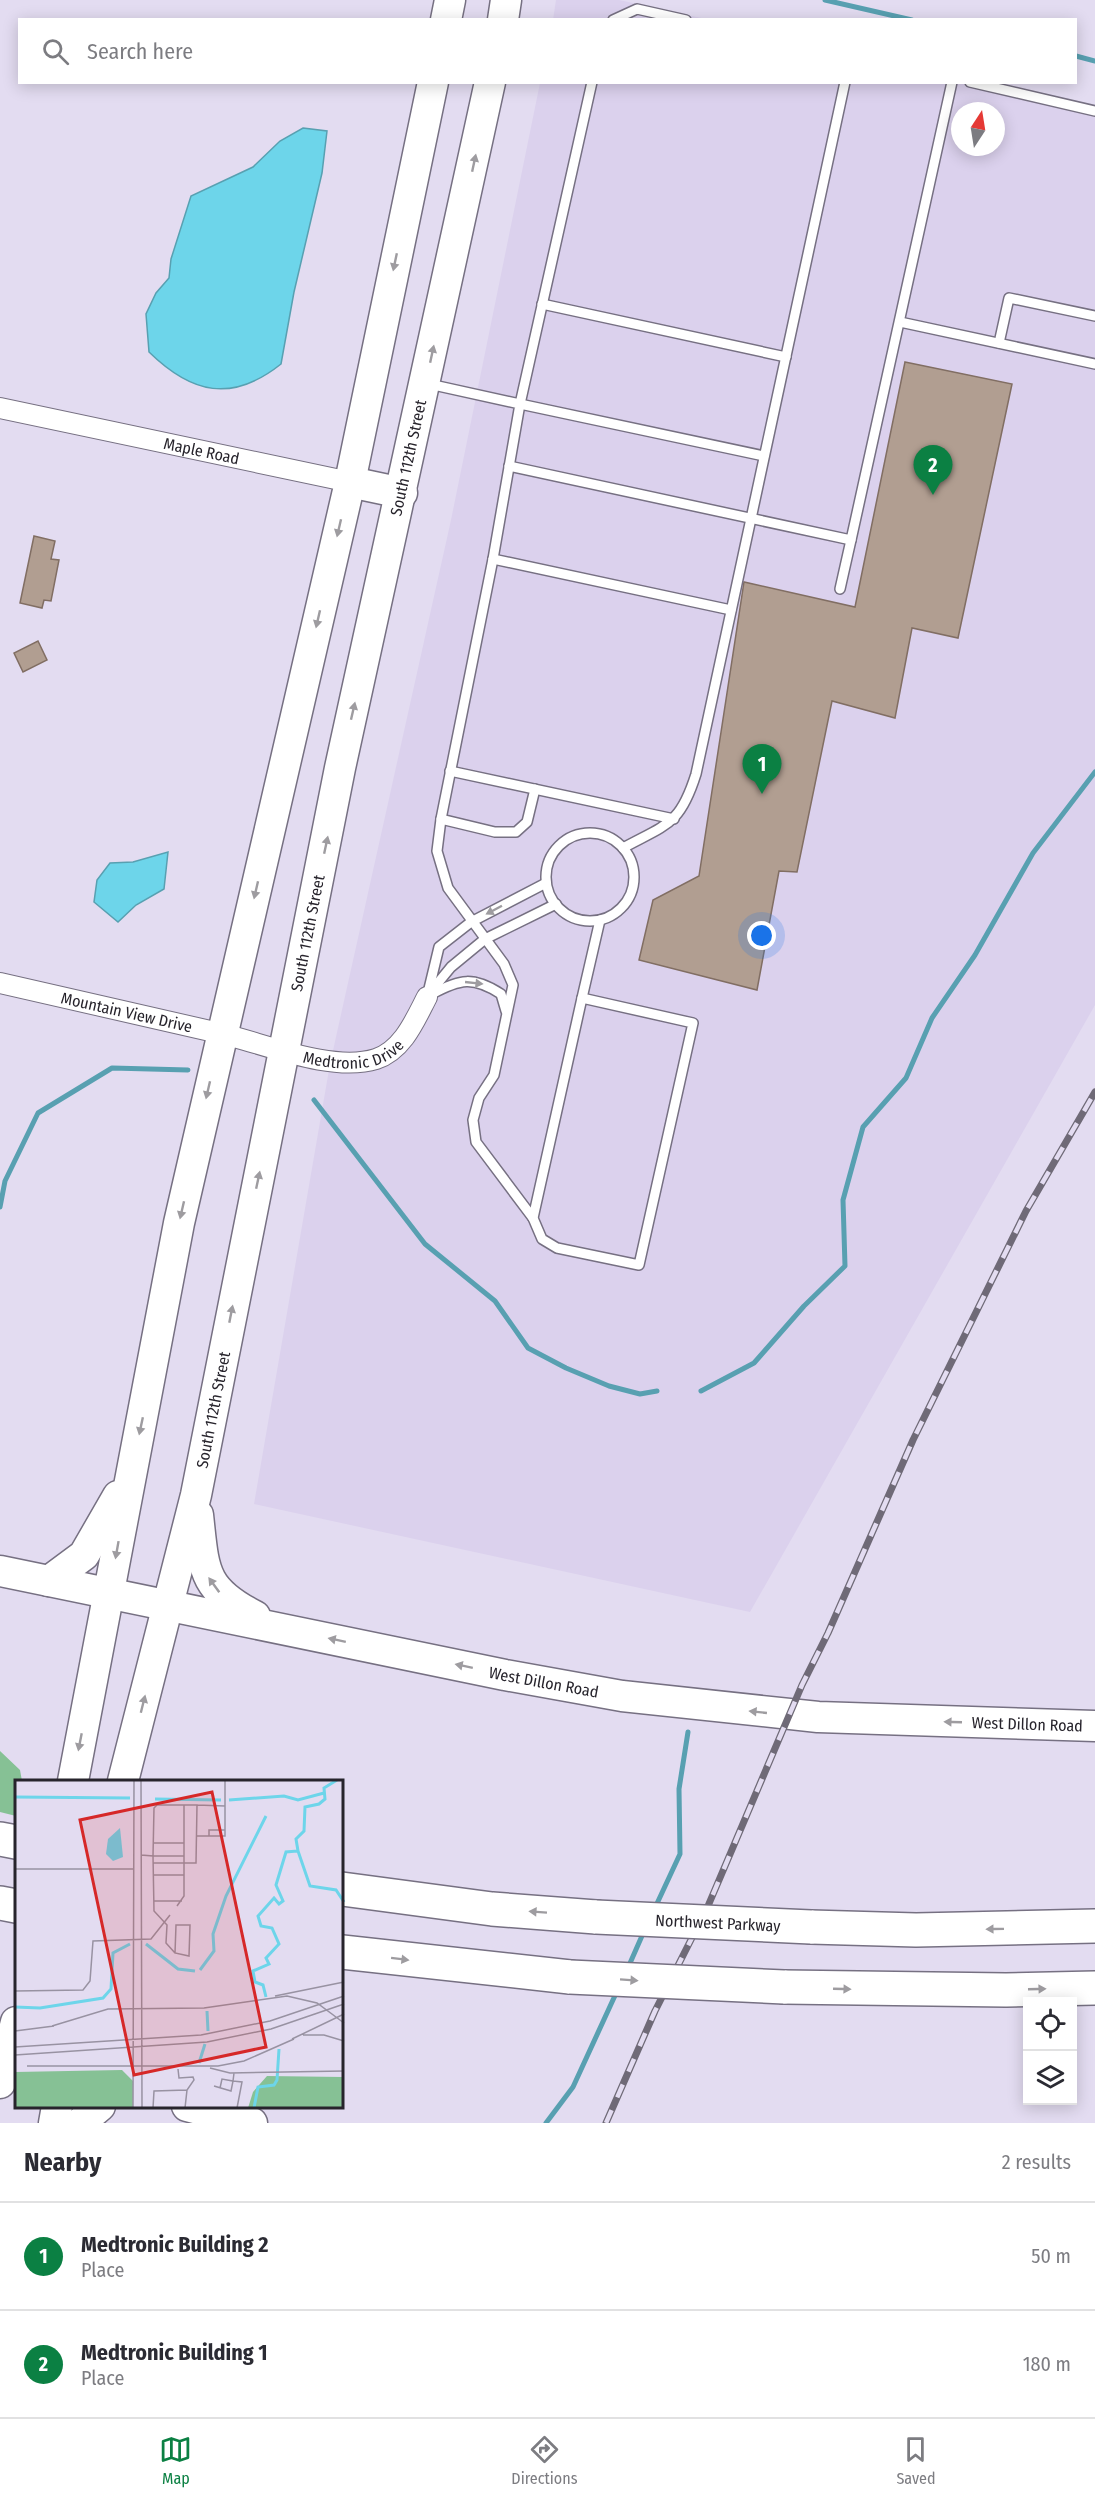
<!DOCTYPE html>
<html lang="en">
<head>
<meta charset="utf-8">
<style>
  body { margin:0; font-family:"Fira Sans Condensed",sans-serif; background:#f7f7f7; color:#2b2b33 }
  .controls { position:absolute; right:18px; bottom:18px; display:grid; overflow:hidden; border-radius:0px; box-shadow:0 3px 15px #0003 }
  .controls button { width:54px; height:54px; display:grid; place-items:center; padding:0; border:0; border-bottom:2px solid #e1e1e2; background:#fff; color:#2b2b33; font:30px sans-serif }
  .compass { position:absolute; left:951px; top:102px; width:54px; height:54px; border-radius:50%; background:#fff; box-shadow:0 3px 15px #0003; rotate:12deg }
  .you { position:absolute; left:762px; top:936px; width:21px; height:21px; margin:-15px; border:4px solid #fff; border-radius:50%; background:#1a73e8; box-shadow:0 0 0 9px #1a73e833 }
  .badge { display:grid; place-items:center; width:39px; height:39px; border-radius:50%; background:#0b8043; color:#fff; font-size:20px; font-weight:700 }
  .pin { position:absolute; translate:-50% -50px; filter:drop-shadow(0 2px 3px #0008) }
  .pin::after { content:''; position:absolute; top:32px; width:21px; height:18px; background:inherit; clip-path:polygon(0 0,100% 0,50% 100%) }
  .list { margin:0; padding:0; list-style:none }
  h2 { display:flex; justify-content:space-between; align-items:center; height:78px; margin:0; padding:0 24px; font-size:26px }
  h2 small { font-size:20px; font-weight:400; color:#7c7c81 }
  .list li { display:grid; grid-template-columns:39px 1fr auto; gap:18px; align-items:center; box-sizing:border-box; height:108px; padding:0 24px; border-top:2px solid #e1e1e2 }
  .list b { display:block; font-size:22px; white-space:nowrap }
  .list p { margin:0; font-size:20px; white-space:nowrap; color:#7c7c81 }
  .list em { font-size:20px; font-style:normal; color:#7c7c81 }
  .icon { flex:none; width:33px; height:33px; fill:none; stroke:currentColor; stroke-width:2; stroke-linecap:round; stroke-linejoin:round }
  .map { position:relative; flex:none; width:1095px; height:2123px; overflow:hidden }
  .search { position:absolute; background:#fff; box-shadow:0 3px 15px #0003; left:18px; right:18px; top:18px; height:66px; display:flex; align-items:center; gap:15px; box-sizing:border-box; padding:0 21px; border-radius:0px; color:#7c7c81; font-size:22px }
  .sheet { height:294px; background:#fff }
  nav { display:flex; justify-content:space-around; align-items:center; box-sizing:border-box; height:84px; border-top:2px solid #e1e1e2; background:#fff; font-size:16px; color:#7c7c81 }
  nav a { display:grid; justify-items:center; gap:3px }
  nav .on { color:#0b8043 }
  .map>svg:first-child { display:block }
</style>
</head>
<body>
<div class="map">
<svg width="1095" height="2123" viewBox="0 0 1095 2123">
  <rect width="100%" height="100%" fill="#e3dcf1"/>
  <g fill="#dbd1ed" fill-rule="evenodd">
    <polygon points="556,0 619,0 706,19 553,20"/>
    <path d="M989,82L1095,106V1005L750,1612L254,1504L330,1064L451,520L540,83ZM960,111H996V147H960Z"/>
  </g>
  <polygon fill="#86c195" points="0,1751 20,1770 22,1781 16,1781 16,1816 0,1812"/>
  <g fill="#6dd5ea" stroke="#58a0b1" stroke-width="1.5">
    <path d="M303,128L327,131L322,173L294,292L281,364C232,403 192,394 149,352L146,314L156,293L169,278L171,259L191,196L253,167L280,141Z"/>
    <polygon points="168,852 164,889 136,905 118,922 94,902 97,880 110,863 133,862"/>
  </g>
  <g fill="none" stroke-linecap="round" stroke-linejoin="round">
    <g stroke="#58a0b1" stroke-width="5">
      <polyline points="825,0 912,20"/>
      <polyline points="1076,56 1095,61"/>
      <polyline points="314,1100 425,1244 495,1301 528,1348 566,1368 609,1386 640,1394 657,1391"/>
      <polyline points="0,1207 5,1181 38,1113 112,1068 188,1070"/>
      <polyline points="701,1391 754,1363 804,1306 845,1266 843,1200 863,1127 906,1078 932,1018 975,955 1033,853 1095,772"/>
      <polyline points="654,1910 680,1854 679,1789 688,1732"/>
      <polyline points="627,1970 645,1929"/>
      <polyline points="546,2123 573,2087 618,1989"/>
    </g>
  </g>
  <g fill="#b19e91" stroke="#816e63" stroke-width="1.5">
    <polygon points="905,362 1012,384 958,638 912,628 895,718 832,701 797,872 779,871 757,990 639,960 653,900 699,876 744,582 855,607"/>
    <polygon points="34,536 55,541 51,559 59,560 51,601 44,600 42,608 20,603"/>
    <polygon points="38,641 47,660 23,672 14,653"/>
  </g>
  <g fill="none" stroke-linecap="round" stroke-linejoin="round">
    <defs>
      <g id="service">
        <polyline points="613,20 637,9 686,20"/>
        <polyline points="592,82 520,404 764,456"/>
        <polyline points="970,82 1095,111"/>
        <polyline points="542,304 786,357"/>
        <polyline points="900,322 1095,364"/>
        <polyline points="999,343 1009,298 1095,316"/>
        <polyline points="429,384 520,404 493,559 441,819 437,851 448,888 504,964 513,985 494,1075 479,1098 473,1120 476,1142 533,1218"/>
        <polyline points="509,466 851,540 952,82"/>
        <polyline points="493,559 731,610"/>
        <polyline points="840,589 851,540"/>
        <polyline points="450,771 674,819"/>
        <polyline points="441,819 495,832 516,832 527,822 535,789"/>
        <circle cx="590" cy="877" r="44"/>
        <path d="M623,848C667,824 680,825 696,774L845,82"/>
        <path d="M432,994C460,979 473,976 501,994L506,1011"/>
        <polyline points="428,995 451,967 485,939 556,904"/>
        <polyline points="427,997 439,947 471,922 546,883"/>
        <polygon points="582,998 693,1023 639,1265 557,1248 542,1239 533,1218"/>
        <polyline points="582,998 600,920"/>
      </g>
      <g id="minor">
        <path id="s1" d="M0,408L350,482"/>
        <path id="s2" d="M0,983C73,1000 146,1016 219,1033C263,1043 332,1073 376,1059C403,1050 415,1020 427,997"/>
      </g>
      <g id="primary">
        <polyline points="446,20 450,0"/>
        <polyline points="503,20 506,0"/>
        <polyline points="350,482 402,493"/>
        <path d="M198,1515C204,1570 202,1589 255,1616"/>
        <path id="s3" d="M0,1571L505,1675L622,1696L818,1717L1095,1726"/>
        <polyline points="49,1581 84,1555 118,1496"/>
        <polyline points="73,1781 179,1223 350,482 433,82"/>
        <path id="s4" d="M123,1781L196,1495L340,768L490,82"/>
        <polyline points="0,2083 16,2022"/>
        <polyline points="187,2106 252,2123"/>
        <polyline points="54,2123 57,2106"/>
        <polyline points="80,2123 100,2106"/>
      </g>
      <g id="motorway">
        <polyline points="0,1839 16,1842"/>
        <polyline points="342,1889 492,1909 596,1917"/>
        <polyline points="0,1903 16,1906"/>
        <polyline points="811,1927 916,1930 1095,1926"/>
        <polyline points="342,1952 570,1977"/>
        <polyline points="784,1987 1006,1990 1095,1988"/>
      </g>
    </defs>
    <use href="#service" stroke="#767082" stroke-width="12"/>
    <use href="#minor" stroke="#767082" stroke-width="22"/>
    <use href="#primary" stroke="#767082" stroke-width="33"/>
    <use href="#motorway" stroke="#767082" stroke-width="36"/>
    <use href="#service" stroke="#fff" stroke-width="9"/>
    <use href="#minor" stroke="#fff" stroke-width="20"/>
    <use href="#primary" stroke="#fff" stroke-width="30"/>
    <use href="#motorway" stroke="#fff" stroke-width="33"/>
    <defs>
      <polyline id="rail" points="606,2123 655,2011 708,1906 802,1685 828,1633 913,1440 1026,1211 1095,1092"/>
    </defs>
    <use href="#rail" stroke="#6f6a77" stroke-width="7"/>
    <use href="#rail" stroke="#e3dcf1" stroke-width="4.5" stroke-dasharray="14" stroke-linecap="butt"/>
    <defs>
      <g id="motorway-bridge">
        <path id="s5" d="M596,1917L811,1927"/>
        <polyline points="570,1977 784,1987"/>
      </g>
    </defs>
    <use href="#motorway-bridge" stroke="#767082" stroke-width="36" stroke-linecap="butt"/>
    <use href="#motorway-bridge" stroke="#fff" stroke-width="33"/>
  </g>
  <defs><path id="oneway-solid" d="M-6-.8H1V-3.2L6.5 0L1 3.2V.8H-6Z" transform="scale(1.5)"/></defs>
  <g fill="#9e9ca0">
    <use href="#oneway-solid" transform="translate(474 163) rotate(-78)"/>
    <use href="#oneway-solid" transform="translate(395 262) rotate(102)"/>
    <use href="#oneway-solid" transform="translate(432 354) rotate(-78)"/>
    <use href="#oneway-solid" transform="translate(339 528) rotate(103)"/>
    <use href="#oneway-solid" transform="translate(318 619) rotate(103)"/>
    <use href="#oneway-solid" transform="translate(353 711) rotate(-77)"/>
    <use href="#oneway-solid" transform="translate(326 845) rotate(-78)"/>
    <use href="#oneway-solid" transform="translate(256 890) rotate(103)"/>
    <use href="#oneway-solid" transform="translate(494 910) rotate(152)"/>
    <use href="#oneway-solid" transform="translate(474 983) rotate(6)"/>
    <use href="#oneway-solid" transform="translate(208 1090) rotate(103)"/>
    <use href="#oneway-solid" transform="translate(258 1180) rotate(-78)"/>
    <use href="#oneway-solid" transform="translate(182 1210) rotate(103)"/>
    <use href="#oneway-solid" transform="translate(231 1314) rotate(-79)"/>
    <use href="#oneway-solid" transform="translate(141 1426) rotate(102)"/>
    <use href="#oneway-solid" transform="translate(117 1550) rotate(100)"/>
    <use href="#oneway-solid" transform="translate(214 1585) rotate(-126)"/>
    <use href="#oneway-solid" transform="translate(337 1640) rotate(-168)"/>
    <use href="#oneway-solid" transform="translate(464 1666) rotate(-168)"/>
    <use href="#oneway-solid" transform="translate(143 1704) rotate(-76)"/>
    <use href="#oneway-solid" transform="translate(758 1712) rotate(-174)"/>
    <use href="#oneway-solid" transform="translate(953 1722) rotate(-178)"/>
    <use href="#oneway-solid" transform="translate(80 1742) rotate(101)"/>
    <use href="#oneway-solid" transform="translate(538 1912) rotate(-176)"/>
    <use href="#oneway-solid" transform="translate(995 1929) rotate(179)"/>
    <use href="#oneway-solid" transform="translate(400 1959) rotate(7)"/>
    <use href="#oneway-solid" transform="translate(629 1980) rotate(4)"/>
    <use href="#oneway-solid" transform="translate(842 1989) rotate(2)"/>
    <use href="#oneway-solid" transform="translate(1037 1989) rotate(-2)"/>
  </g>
  <g text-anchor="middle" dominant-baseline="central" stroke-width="4.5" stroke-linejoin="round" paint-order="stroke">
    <g font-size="16" fill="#27242c" stroke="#e3dcf1">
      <text stroke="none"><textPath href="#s1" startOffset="206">Maple Road</textPath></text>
      <text stroke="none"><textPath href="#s4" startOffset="1354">South 112th Street</textPath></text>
      <text stroke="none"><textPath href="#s4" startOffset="868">South 112th Street</textPath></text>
      <text stroke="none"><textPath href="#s2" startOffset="130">Mountain View Drive</textPath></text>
      <text stroke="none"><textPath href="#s2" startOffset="364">Medtronic Drive</textPath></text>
      <text stroke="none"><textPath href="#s4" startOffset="382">South 112th Street</textPath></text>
      <text stroke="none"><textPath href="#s3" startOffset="555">West Dillon Road</textPath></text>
      <text stroke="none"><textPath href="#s3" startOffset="1041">West Dillon Road</textPath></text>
      <text stroke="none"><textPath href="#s5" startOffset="122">Northwest Parkway</textPath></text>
    </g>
  </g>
  <g transform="translate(15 1780)">
    <rect width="328" height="328" fill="#e3dcf1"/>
    <path d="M107,290L118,301V328H0V292ZM252,296L328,297V328H233L238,312Z" fill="#86c195"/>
    <path d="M105,48L108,77L98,81L91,74L93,59Z" fill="#6dd5ea"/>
    <path fill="none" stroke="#6dd5ea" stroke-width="3" d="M0,17L115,18M140,19L206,20M214,20L269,16L283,20L309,13M283,71L295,106L321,110L329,122M131,164L163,189L180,191M185,190L199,171L198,154L211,116L251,36M251,217L248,205L240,202L238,191L254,184L251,178L264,164L257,148L246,146L243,136L259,118L264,124L268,121L261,105L271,72L283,71L281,59L289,51L290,27L304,24L310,19L309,8L322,0M0,227L25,228L88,218L96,209L98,173L115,164M192,231L193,251M184,283L190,264M239,328L243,307L259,305L262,300L264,269"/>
    <path fill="none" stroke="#9892a2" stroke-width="1.5" d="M126,0L127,328M182,25L210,26M182,56H210V0M194,56V50H210M138,63H169M126,75L138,76L139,131L152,145L151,163L160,173M138,83H181L182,25H169M0,89H119M139,95H169M139,121H167M162,126L169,116V25H142L139,28L138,76H169M161,145H175L174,176L160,173ZM0,211L68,210L75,201L78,161L136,159L155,135M260,216L329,202M37,246L93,229L189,228L272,216L302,223L329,243M0,251L39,246M288,255H309L329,261M277,259L329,234M0,267L186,255L255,241L329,216M0,275L192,262L256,249L329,224M12,286H203L229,281L279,259M195,288L215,293L329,291M163,289L164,298L178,297L179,300L172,310L170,328M199,306L216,311L218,301L227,302L222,328M205,308L207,299L218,301L219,293M118,328L119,0M138,328L139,311L172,310"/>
    <path fill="#d62828" fill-opacity="0.15" stroke="#d62828" stroke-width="3" d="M197,12L251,267L119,295L65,40Z"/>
    <rect width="328" height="328" fill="none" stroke="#27242c" stroke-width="3"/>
  </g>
</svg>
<div class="controls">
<button><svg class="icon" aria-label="locate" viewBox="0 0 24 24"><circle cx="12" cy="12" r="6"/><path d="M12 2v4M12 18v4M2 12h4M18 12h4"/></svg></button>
<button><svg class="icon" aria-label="layers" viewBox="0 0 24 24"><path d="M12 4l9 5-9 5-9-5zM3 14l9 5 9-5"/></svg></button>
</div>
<svg class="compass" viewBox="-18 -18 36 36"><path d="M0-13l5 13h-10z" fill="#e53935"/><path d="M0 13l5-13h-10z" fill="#7c7c81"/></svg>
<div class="you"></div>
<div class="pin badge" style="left:762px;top:794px">1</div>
<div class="pin badge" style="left:933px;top:495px">2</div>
<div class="search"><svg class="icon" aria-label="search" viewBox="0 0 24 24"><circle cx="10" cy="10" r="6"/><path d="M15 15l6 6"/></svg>Search here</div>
</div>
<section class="sheet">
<h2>Nearby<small>2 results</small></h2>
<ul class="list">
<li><span class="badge">1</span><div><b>Medtronic Building 2</b><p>Place</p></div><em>50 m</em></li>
<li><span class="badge">2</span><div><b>Medtronic Building 1</b><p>Place</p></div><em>180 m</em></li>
</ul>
</section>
<nav>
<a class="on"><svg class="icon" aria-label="map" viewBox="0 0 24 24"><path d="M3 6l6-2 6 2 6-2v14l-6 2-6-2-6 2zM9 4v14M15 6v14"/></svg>Map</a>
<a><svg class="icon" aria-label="directions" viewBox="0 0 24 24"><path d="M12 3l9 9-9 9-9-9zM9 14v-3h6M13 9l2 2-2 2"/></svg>Directions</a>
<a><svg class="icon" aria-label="saved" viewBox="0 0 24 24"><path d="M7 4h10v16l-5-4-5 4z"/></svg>Saved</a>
</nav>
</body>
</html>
